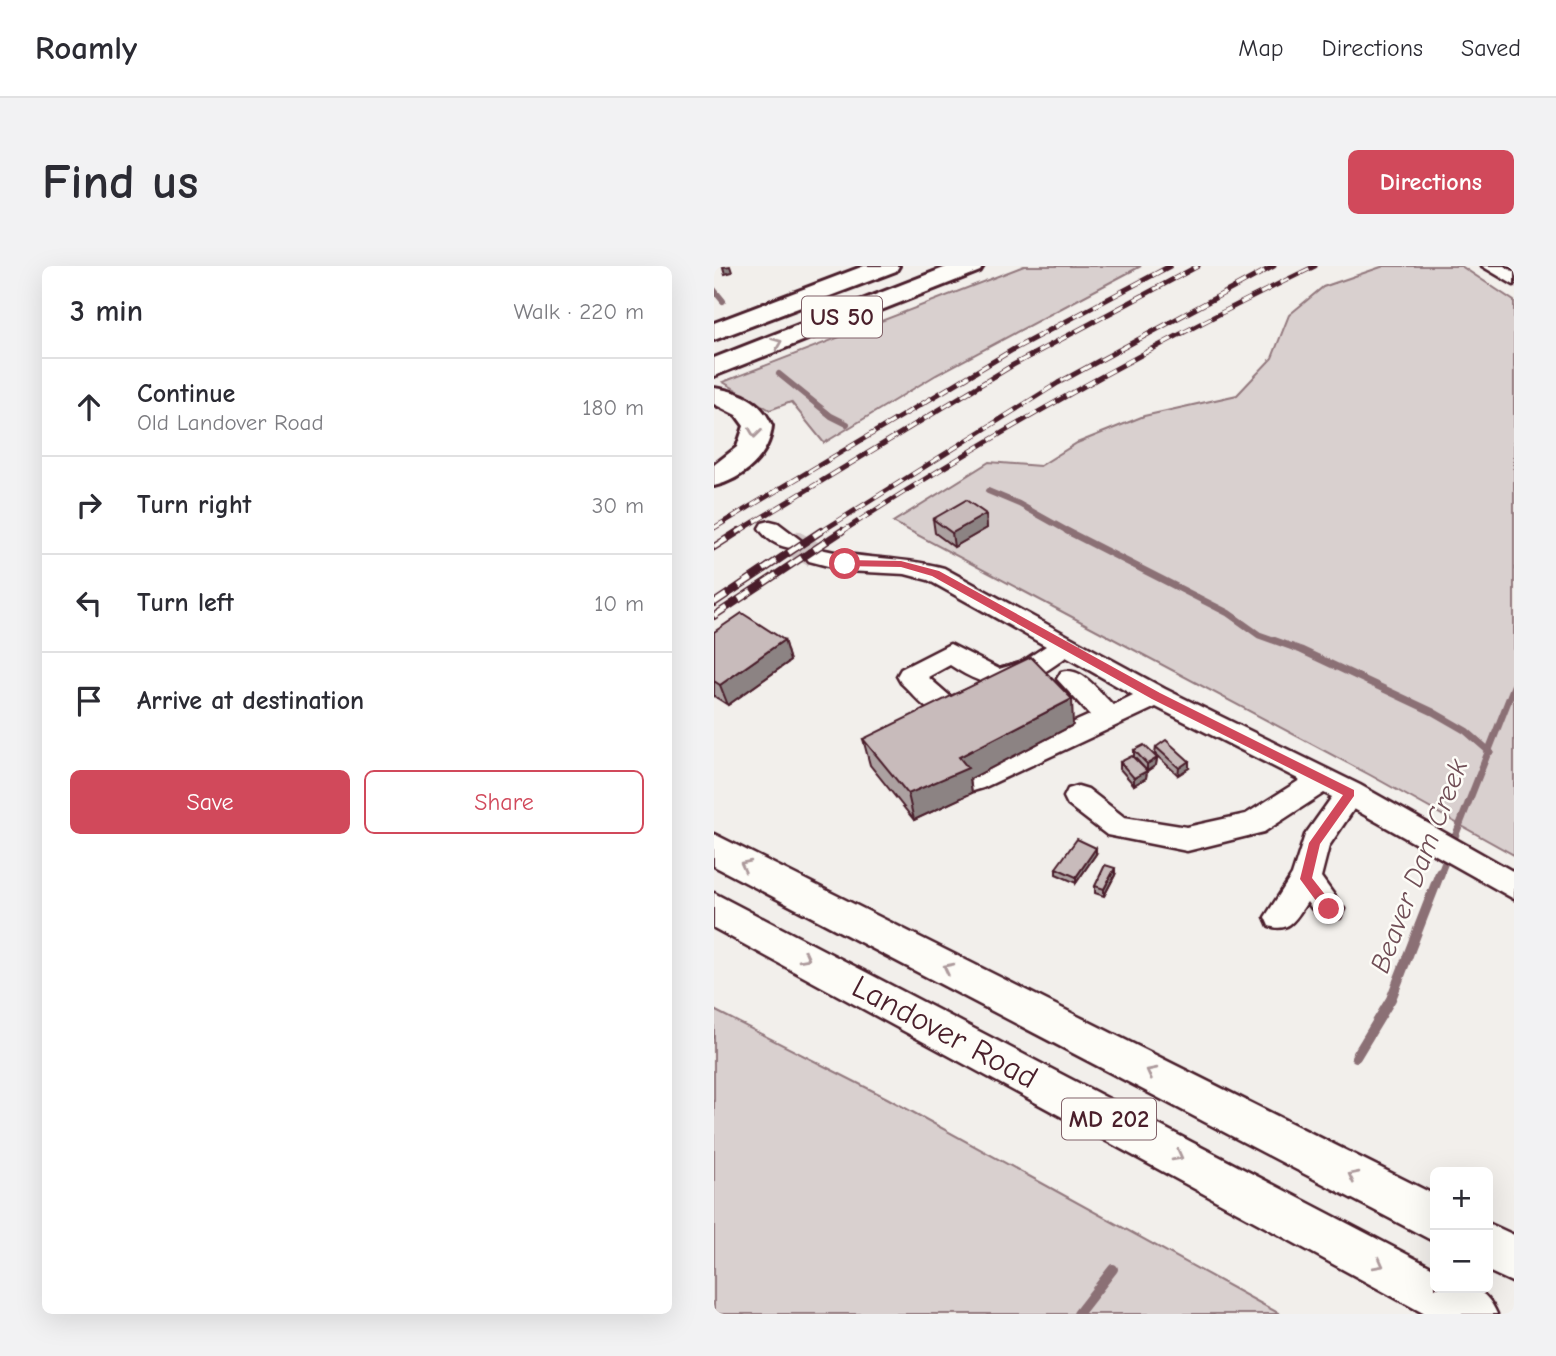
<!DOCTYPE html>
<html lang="en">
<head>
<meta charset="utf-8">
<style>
  body { margin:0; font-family:"Comic Neue",sans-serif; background:#f2f2f3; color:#2b2b33 }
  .controls { position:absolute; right:21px; bottom:21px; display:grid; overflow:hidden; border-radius:10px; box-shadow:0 7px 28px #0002 }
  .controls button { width:63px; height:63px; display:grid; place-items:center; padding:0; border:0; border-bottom:2px solid #e1e1e2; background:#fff; color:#2b2b33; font:35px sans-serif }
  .stop { position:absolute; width:21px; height:21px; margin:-16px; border:5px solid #d1495b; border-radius:50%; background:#fff }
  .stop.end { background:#d1495b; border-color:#fff; box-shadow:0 2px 7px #0008 }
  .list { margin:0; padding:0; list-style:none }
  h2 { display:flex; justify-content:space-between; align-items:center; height:91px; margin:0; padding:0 28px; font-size:30px }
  h2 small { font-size:23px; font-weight:400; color:#7c7c81 }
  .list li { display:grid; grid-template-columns:46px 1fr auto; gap:21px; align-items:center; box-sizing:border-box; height:98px; padding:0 28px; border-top:2px solid #e1e1e2 }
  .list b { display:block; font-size:26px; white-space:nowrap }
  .list p { margin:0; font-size:23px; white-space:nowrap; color:#7c7c81 }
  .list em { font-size:23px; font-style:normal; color:#7c7c81 }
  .actions { display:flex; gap:14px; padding:21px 28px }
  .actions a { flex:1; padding:16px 0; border:2px solid #d1495b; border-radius:10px; text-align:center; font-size:24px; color:#d1495b }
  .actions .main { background:#d1495b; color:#fff }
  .icon { flex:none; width:38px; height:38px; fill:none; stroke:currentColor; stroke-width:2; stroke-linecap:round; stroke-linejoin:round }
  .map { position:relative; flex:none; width:800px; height:1048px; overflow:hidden; border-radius:10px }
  header { display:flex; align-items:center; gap:42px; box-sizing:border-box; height:98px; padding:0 35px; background:#fff; border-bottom:2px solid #e1e1e2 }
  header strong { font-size:33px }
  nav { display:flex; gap:38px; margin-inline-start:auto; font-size:24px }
  .intro { display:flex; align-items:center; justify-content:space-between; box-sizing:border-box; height:168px; padding:0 42px }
  h1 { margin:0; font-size:49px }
  .button { padding:18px 32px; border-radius:10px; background:#d1495b; color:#fff; font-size:24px; font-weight:700 }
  main { display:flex; gap:42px; padding:0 42px }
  aside { flex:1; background:#fff; border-radius:10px; box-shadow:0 7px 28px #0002 }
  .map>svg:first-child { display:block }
</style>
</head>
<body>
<header>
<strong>Roamly</strong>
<nav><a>Map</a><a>Directions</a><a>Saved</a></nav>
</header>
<div class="intro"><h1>Find us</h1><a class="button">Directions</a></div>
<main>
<aside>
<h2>3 min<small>Walk · 220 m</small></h2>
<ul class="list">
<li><svg class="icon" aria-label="ahead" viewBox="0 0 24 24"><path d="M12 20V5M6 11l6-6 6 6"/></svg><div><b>Continue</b><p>Old Landover Road</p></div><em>180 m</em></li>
<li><svg class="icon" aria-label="right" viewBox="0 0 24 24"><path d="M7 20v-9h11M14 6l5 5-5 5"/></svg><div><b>Turn right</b></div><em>30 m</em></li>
<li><svg class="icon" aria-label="left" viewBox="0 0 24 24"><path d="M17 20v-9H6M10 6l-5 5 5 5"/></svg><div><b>Turn left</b></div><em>10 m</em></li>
<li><svg class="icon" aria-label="arrive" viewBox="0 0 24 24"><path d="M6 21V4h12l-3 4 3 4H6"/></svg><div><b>Arrive at destination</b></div></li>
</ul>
<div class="actions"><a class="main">Save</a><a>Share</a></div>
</aside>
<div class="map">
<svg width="800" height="1048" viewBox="0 0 800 1048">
  <rect width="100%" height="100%" fill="#f2efeb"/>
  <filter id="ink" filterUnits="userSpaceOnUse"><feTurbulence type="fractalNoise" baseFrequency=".0143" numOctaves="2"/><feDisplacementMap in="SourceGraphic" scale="14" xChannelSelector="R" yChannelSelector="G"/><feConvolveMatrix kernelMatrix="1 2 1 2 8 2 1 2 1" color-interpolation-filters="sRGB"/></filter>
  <g filter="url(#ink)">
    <g fill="#d9d0cf" stroke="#92787d" stroke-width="2">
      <polygon points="310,0 427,0 222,109 110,177 77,136 56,144 9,116"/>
      <polygon points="670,0 747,0 800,35 800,589 656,509 179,256 275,196 326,200 363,177 430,150 523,129 558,92 575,49 609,21"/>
      <polygon points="0,744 173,832 566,1048 0,1048"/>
    </g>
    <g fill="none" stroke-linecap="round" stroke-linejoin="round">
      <g stroke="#8b6f75" stroke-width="6">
        <polyline points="0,24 9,35"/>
        <polyline points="65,108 117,150 133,158"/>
        <polyline points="274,225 305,238 357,267"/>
      </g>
      <g stroke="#8b6f75" stroke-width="7">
        <polyline points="353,265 514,347 545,369 587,384 719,446 752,465 776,486"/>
        <polyline points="726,609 800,420"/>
      </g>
      <g stroke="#8b6f75" stroke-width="10">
        <polyline points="642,791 677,733 726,607"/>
        <polyline points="364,1048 399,1003"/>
      </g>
      <polyline stroke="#d0c5c5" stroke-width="26" stroke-dasharray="26 13" stroke-linecap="butt" points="77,276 103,290"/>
      <defs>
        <g id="minor">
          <polygon points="768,0 790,0 800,6 800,19"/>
          <path d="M56,255L64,257L89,276L85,281C71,285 53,275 45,262L48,257Z"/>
          <path d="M103,282C145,294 188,290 230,302L451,423L646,519L800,606V633L640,543L615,580L607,611L630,643L626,652C608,658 603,650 593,636C582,652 576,667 555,660L551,651L578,609L591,569L618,531L610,527L550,566L473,585L393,569L354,539L350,531L354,523L364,520L374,523L410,551L473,561L532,548L586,514L442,441L269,522L259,525L249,522L245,514L249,506L376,449L343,413L347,406C368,400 384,425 399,439L419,429L352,391C309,424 282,430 236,399L214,411L237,431L256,423L265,426L269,433C265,441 260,443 252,447C222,462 208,436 187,417L183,410L187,403L236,378L285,403L306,397L332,380L214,314L191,308L133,305L95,295L91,290L95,285Z"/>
        </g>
        <g id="major">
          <polygon points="0,568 721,929 721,976 0,600"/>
          <path d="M0,627L721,1003V1022C752,1022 769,1016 783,1048H711L0,662Z"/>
          <polygon points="774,957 800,969 800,1017 774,1005"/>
        </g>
        <g id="highway">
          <polygon points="150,0 185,0 182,5 0,74 0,57"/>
          <polygon points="235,0 269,0 266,5 0,110 0,92"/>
          <path d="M0,122C27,126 47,134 58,160C55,191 29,213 0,220V199L23,181L30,160L22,149L0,138Z"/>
        </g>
      </defs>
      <use href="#minor" stroke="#4a1f2b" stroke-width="5"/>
      <use href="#major" stroke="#4a1f2b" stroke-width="5"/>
      <use href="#highway" stroke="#4a1f2b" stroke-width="6"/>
      <use href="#minor" fill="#fdfcf7" fill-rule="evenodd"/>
      <use href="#major" fill="#fdfcf7" fill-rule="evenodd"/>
      <use href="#highway" fill="#fdfcf7" fill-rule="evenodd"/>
      <defs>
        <g id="rail-far1">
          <polyline points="0,262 300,83 456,0"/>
          <polyline points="22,267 299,99 484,0"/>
          <polyline points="105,267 344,117 560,0"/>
          <path d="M126,267C279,167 437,80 601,0"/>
        </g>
        <g id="rail">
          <polyline points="0,281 25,265"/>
          <polyline points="0,337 107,265"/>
          <polyline points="0,350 128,265"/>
        </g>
      </defs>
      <use href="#rail-far1" stroke="#4a1f2b" stroke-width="5"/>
      <use href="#rail" stroke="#4a1f2b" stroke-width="8"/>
      <use href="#rail-far1" stroke="#fdfcf7" stroke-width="3.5" stroke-dasharray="11" stroke-linecap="butt"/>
      <use href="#rail" stroke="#fdfcf7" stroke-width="5" stroke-dasharray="15" stroke-linecap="butt"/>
    </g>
    <g fill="#aca1a1" stroke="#4a1f2b" stroke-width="2">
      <polygon points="272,248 273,262 240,281 221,267 219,253"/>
      <polygon points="0,366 70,374 76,395 14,439 0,430"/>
      <polygon points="359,459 256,513 258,527 200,554 156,499 149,473"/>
      <polygon points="442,481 475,502 464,509 441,488"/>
      <polygon points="420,484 443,492 442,499 433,505 420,491"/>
      <polygon points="406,496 433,505 432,512 420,519 406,503"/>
      <polygon points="382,588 362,617 342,608 342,602"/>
      <polygon points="401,609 390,630 381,627 381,620"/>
    </g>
    <g fill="#8c8383" stroke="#4a1f2b" stroke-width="2">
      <polygon points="16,0 18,6 11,8 9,1"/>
      <polygon points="272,248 273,262 240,281 238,267"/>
      <polygon points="70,374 76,395 14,439 6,419"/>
      <polygon points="358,433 359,459 256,513 258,527 200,554 194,528 245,491"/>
      <polygon points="443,492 442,499 433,505 433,498"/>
      <polygon points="475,495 475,502 464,509 465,502"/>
      <polygon points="433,505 432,512 420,519 420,512"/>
      <polygon points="382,582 382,588 362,617 362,611"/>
      <polygon points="401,602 401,609 390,630 390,623"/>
    </g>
    <g fill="#c8bbbb" stroke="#4a1f2b" stroke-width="2">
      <polygon points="252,234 272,248 238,267 219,253"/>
      <polygon points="28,347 70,374 6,419 0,415 0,366"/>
      <polygon points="317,391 358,433 245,491 254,502 194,528 149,473"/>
      <polygon points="452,474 475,495 465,502 442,481"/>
      <polygon points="430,479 443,492 433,498 420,484"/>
      <polygon points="418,490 433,505 420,512 406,496"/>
      <polygon points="363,573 382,582 362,611 342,602"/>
      <polygon points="391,599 401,602 390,623 381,620"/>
    </g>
    <defs><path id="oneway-chevron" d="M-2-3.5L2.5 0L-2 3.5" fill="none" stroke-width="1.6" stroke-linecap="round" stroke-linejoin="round" transform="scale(1.75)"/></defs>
    <g stroke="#ac999b">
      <use href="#oneway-chevron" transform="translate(63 77) rotate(-22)"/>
      <use href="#oneway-chevron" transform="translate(41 167) rotate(97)"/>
      <use href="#oneway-chevron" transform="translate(31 599) rotate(-153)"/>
      <use href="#oneway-chevron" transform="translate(91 691) rotate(28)"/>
      <use href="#oneway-chevron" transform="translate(234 702) rotate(-153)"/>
      <use href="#oneway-chevron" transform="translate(437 806) rotate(-153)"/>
      <use href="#oneway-chevron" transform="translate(464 890) rotate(28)"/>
      <use href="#oneway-chevron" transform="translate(639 910) rotate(-153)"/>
      <use href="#oneway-chevron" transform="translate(665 998) rotate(28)"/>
    </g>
  </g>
  <polygon fill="#d1495b" points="131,294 187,295 225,305 446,427 640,524 640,530 606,578 598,612 620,640 620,647 611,647 586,613 595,577 629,529 438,433 218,310 187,301 128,300 128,295"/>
  <g text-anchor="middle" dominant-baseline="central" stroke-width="5" stroke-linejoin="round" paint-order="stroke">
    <g fill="#fdfcf7" stroke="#806168" stroke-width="2">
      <rect x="88" y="30.5" width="80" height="41" rx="5"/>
      <rect x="348" y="832.5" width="94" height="41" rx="5"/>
    </g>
    <g font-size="24" font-weight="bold" fill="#4a1f2b">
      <text x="128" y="51">US 50</text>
      <text x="395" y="853">MD 202</text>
    </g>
    <g font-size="28" font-style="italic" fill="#704e56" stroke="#fdfcf7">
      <text transform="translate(705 600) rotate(-69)">Beaver Dam Creek</text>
    </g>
    <g font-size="32" fill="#4a1f2b" stroke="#fdfcf7">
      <text transform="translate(231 766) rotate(28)">Landover Road</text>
    </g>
  </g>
</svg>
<div class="controls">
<button>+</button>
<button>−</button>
</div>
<div class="stop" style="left:131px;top:298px"></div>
<div class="stop end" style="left:615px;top:643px"></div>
</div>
</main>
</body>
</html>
